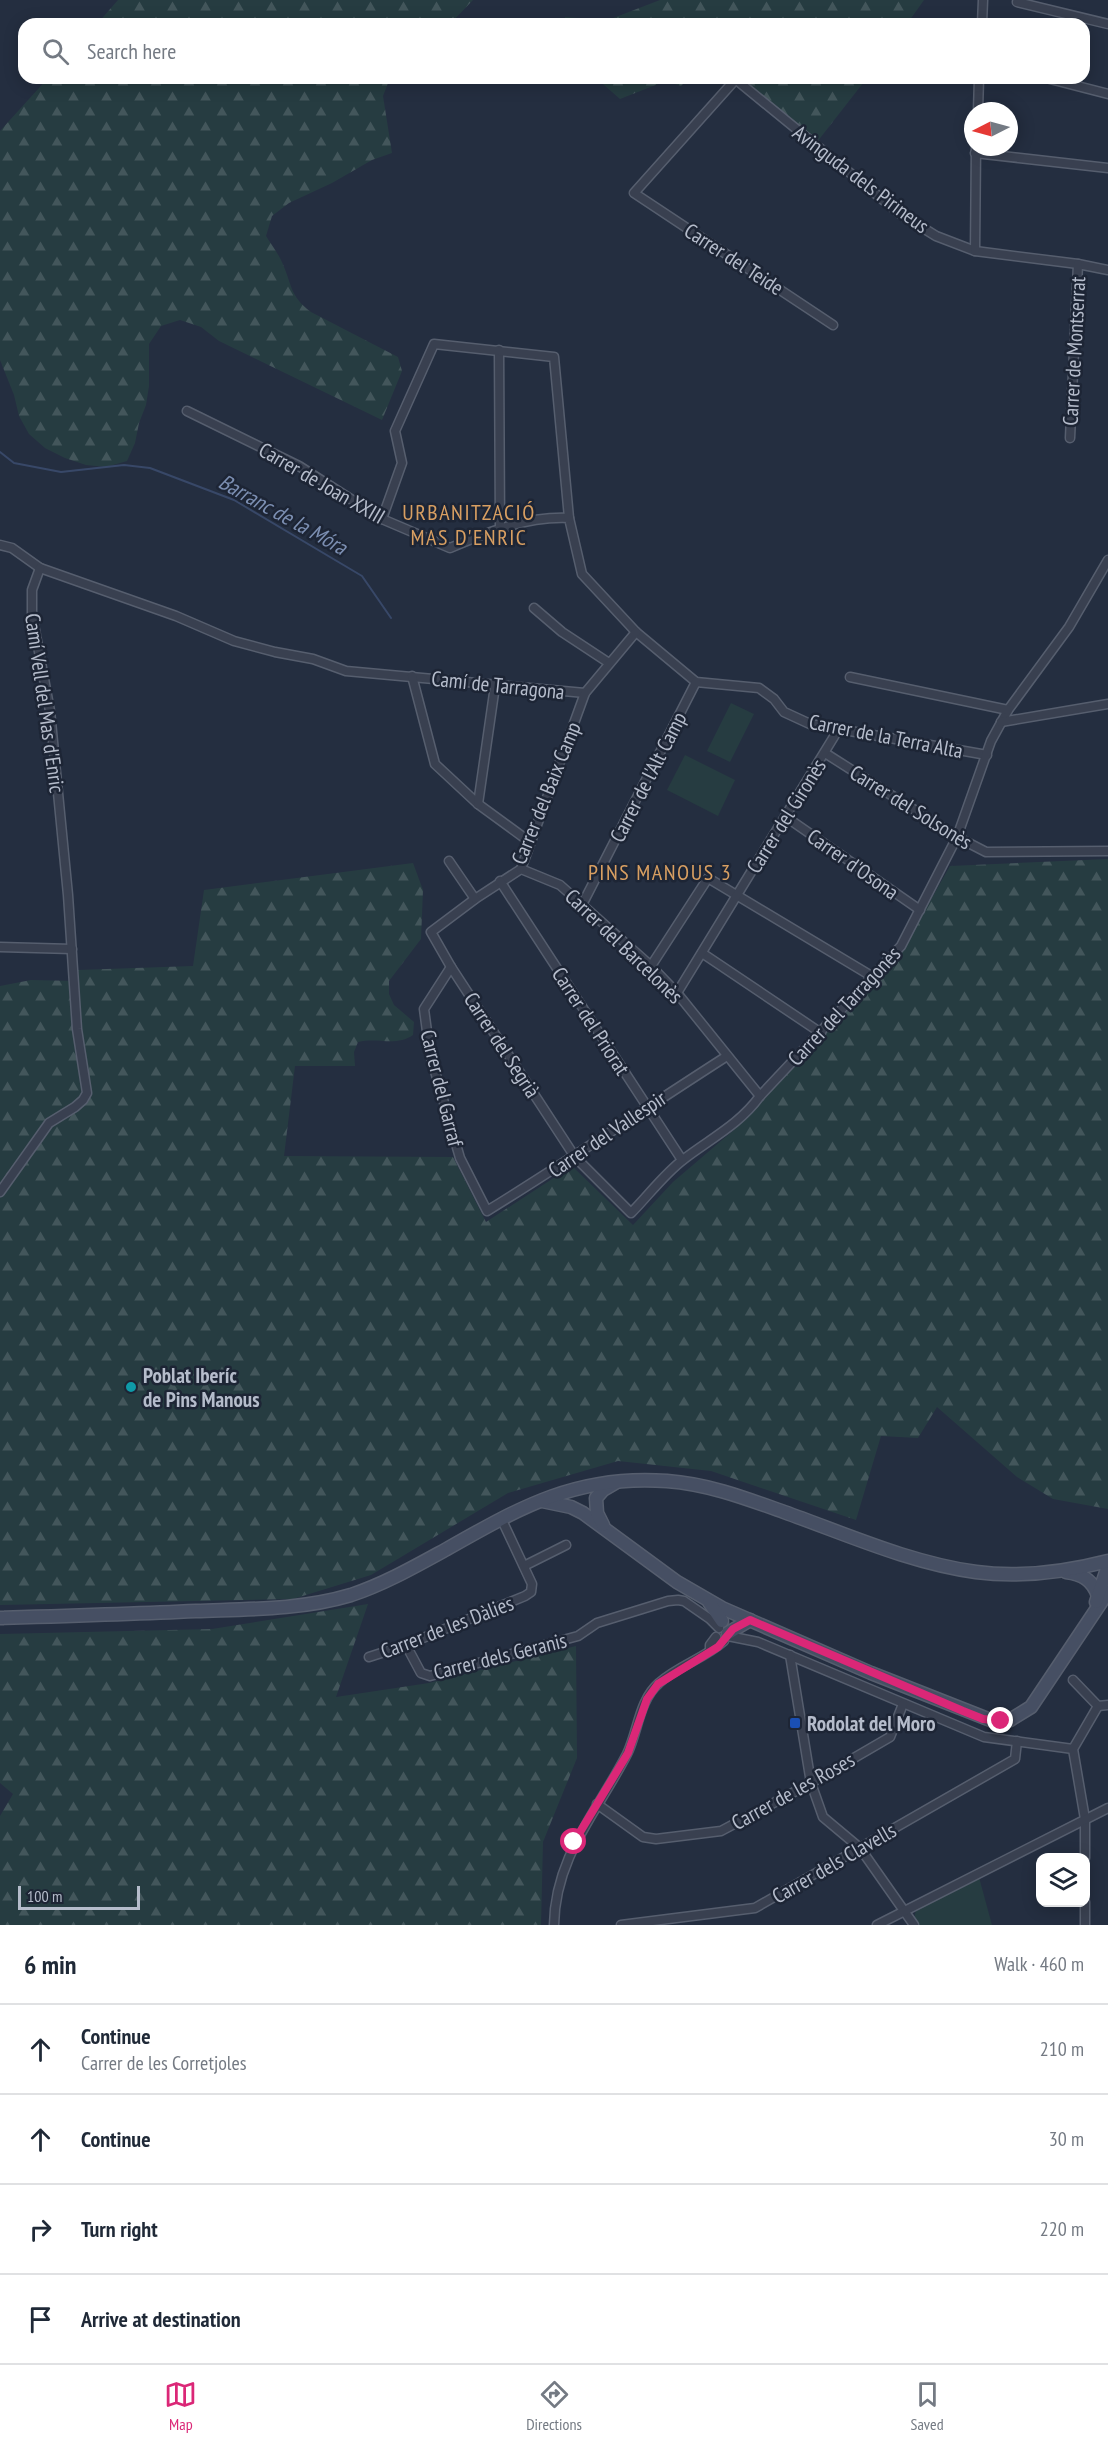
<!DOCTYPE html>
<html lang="en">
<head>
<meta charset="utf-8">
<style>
  body { margin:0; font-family:"PT Sans Narrow",sans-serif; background:#f2f2f3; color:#1f2937 }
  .controls { position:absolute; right:18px; bottom:18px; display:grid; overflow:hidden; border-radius:12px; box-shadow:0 3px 15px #0003 }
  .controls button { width:54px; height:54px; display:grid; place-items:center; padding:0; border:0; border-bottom:2px solid #e0e1e3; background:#fff; color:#1f2937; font:30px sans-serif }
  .compass { position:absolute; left:964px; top:102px; width:54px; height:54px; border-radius:50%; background:#fff; box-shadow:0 3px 15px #0003; rotate:264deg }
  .scale { position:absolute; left:18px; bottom:15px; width:122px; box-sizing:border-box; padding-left:6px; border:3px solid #b5bccb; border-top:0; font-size:16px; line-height:21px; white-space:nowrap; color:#b5bccb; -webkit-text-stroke:4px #1d2535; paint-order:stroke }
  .stop { position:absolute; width:18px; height:18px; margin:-14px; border:4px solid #db2777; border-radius:50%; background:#fff }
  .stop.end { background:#db2777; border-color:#fff; box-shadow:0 2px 6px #0008 }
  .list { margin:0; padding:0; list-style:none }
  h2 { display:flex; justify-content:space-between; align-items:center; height:78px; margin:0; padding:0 24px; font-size:26px }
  h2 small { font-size:20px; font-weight:400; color:#747a83 }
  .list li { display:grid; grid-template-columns:39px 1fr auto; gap:18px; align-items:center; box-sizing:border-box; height:90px; padding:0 24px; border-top:2px solid #e0e1e3 }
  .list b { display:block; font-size:22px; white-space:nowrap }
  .list p { margin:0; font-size:20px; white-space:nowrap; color:#747a83 }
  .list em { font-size:20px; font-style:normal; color:#747a83 }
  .icon { flex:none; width:33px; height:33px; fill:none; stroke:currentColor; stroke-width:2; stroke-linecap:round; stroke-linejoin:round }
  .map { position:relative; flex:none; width:1108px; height:1925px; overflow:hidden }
  .search { position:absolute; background:#fff; box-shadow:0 3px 15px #0003; left:18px; right:18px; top:18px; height:66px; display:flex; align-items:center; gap:15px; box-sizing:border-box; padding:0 21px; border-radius:18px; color:#747a83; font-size:22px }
  .sheet { height:438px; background:#fff }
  nav { display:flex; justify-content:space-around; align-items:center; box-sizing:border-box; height:84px; border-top:2px solid #e0e1e3; background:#fff; font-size:16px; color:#747a83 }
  nav a { display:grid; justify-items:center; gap:3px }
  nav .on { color:#db2777 }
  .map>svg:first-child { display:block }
</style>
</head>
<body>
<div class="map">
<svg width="1108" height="1925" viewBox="0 0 1108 1925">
  <defs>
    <pattern id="forest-firs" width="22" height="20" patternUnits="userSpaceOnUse" patternTransform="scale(1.5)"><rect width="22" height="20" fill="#263c41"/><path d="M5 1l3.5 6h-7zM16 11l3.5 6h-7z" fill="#43565b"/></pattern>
  </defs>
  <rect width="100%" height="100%" fill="#242e40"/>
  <g fill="#263c41">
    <polygon points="731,703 754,714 730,762 707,751"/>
    <polygon points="685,755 735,780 718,816 667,790"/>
    <polygon points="979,1877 992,1925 918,1925 914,1918 916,1910"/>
  </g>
  <g fill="url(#forest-firs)">
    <polygon points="118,0 473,0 450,24 97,24"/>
    <polygon points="660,0 924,0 907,24 565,24 565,17 608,20"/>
    <path d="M48,78H390L383,96L392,153L372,160L332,183L289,203L272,216L266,236C271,244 277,252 281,260C292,283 289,296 311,312L398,357L402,371L382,420L219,341L201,327L180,320L161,326L149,344V386L146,405L139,423L135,443L127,461L106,467L86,465L65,458L45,448L29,434L19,416L14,395L0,360V131Z"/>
    <polygon points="596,78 689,78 681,86 666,81 620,99"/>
    <polygon points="737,78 867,78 817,142"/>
    <path d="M1108,859V1509L1053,1499L1017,1477L937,1407L918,1438L881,1436L856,1520L711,1471L618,1461L508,1493L371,1575L293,1599L0,1605V986L31,980L78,981V970L193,966L204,890L413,863L423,890L421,939L389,981V994L394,1005L414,1022L413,1035C396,1047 378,1037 358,1042L354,1052L355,1066H295L284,1156L453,1157L486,1222L572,1166L633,1225L673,1182L735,1129L897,959L950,866Z"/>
    <polygon points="368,1604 336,1697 429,1683 576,1646 577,1758 543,1842 541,1925 0,1925 0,1816 13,1794 0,1783 0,1634 212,1629"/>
  </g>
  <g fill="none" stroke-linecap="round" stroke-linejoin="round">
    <polyline stroke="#384868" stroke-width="2" points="0,452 14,463 61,472 124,465 150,468 234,500 362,576 391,618"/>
    <defs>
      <g id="street">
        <polyline points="1017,2 1108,24"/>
        <polyline points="982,24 983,0"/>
        <polyline points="734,78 899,213 936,236 975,251 1078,264 1108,270"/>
        <polyline points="1046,78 1108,94"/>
        <polyline points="735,80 634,193 833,325"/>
        <polyline points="978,111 979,78"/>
        <polyline points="975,153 1108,168"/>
        <polyline points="975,251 976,147"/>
        <polyline points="499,350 500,527"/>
        <path d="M187,411L299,466L382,519L450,548C488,532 527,516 569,518L582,574L636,632L696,682L759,688L774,699L784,712L810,724L987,755"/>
        <polyline points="1070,438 1078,264"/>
        <polyline points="382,519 402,463 395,431 434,344 554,357 569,518"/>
        <polyline points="0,545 12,548 40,568 176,616 234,641 275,652 313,659 346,671 585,693"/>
        <polyline points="534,608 562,632 609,663"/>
        <path d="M636,632L585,693L521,869L475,899L431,932L451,967L575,1157L631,1213C648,1196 664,1174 684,1159C710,1139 740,1124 760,1096L901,946L957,837L991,741L1008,710L1069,627L1108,560"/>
        <polyline points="412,676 435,764 478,804 530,842"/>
        <polyline points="850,677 1008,710"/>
        <polyline points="1001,722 1108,704"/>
        <polyline points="825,753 957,837 986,852 1108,851"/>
        <polyline points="478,804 495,686"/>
        <polyline points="786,817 920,910"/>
        <polyline points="449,861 475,899"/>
        <polyline points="521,869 560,885 651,966 677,993 760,1096"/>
        <polyline points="500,881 682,1160"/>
        <polyline points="583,903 696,682"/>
        <polyline points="0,947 72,949"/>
        <polyline points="702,953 821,1033"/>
        <polyline points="651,966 708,878 873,977"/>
        <path d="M451,967L424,1009L430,1054L460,1158L487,1211C568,1161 646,1108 727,1056"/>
        <polyline points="677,993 838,730"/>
        <polyline points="0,1192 49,1123 75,1107 83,1100 87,1093 77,1029 68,895 50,711 32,614 32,590 40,568"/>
        <polyline points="524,1566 566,1545"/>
        <polyline points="728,1636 758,1642 984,1737 1073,1749"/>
        <polyline points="406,1645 421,1673 430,1676 578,1636 597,1623 668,1601 678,1600 684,1601 710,1619 719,1628"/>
        <polyline points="710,1650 710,1645 716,1637"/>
        <polyline points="790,1655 811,1783 823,1817 860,1848 914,1925"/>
        <polyline points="369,1657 406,1645 525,1596 531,1592 532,1584 501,1518"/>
        <polyline points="1073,1680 1098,1706"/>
        <polyline points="1098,1706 1108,1705"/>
        <polyline points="597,1804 643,1837 656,1839 721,1831 811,1783 890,1737 903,1704"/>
        <polyline points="1085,1858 1085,1819 1073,1749 1098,1706"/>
        <path d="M554,1925C555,1856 598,1811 627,1754C638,1732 639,1700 659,1683C678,1666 705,1658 724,1641"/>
        <polyline points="621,1925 755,1908 1015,1759 1017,1741"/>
        <polyline points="877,1925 1108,1808"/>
        <polyline points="1085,1925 1085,1902"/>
      </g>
      <g id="secondary">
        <polyline points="542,1501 571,1507 583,1513 677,1582 722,1608 871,1673 993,1721 1010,1720 1031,1707 1108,1592"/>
        <polyline points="603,1525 597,1513 596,1498 603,1490 615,1483"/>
        <path d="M1066,1572C1082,1574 1093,1580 1098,1596"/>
        <polyline points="709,1602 722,1621"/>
        <polyline points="1096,1602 1108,1566"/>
        <path d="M0,1618C65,1616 131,1614 196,1611C248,1609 301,1610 351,1595C384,1584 414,1567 445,1550C519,1508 577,1474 667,1481C708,1484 745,1498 784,1512C846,1534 910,1563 976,1572C1020,1578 1065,1572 1108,1561"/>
        <polyline points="728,1633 750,1620"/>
      </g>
    </defs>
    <use href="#street" stroke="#565e6e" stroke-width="11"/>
    <use href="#secondary" stroke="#565e6e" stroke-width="15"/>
    <use href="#street" stroke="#394050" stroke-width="8"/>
    <use href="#secondary" stroke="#464f63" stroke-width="12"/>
  </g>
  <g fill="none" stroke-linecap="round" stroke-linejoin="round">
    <polyline stroke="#db2777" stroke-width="8" points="574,1842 628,1753 647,1699 658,1684 718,1647 733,1629 750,1620 963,1711 983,1719 1001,1721"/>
  </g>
  <circle fill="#0f9aa8" stroke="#1d2535" stroke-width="2" cx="131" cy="1387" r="6"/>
  <rect fill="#1a4fb4" stroke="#1d2535" stroke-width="2" x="789" y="1717" width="12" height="12" rx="3"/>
  <g text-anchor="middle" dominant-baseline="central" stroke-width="5" stroke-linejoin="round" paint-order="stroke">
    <g font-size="21" fill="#b5bccb" stroke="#1d2535">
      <text transform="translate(861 179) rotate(37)">Avinguda dels Pirineus</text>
      <text transform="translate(734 259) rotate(33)">Carrer del Teide</text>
      <text transform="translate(1074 351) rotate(-87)">Carrer de Montserrat</text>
      <text transform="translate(322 483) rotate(30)">Carrer de Joan XXIII</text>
      <text transform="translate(498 685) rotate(6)">Camí de Tarragona</text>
      <text transform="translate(45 703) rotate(82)">Camí Vell del Mas d'Enric</text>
      <text transform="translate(886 736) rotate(11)">Carrer de la Terra Alta</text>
      <text transform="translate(648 777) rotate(-63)">Carrer de l'Alt Camp</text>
      <text transform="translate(546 793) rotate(-68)">Carrer del Baix Camp</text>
      <text transform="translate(911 807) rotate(32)">Carrer del Solsonès</text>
      <text transform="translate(786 816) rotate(-58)">Carrer del Gironès</text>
      <text transform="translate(853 864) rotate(35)">Carrer d'Osona</text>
      <text transform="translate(624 946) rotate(44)">Carrer del Barcelonès</text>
      <text transform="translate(844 1006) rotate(-47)">Carrer del Tarragonès</text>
      <text transform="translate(591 1021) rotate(57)">Carrer del Priorat</text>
      <text transform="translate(502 1045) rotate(57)">Carrer del Segrià</text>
      <text transform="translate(442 1088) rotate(76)">Carrer del Garraf</text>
      <text transform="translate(607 1134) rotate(-34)">Carrer del Vallespir</text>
      <text transform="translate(447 1627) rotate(-21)">Carrer de les Dàlies</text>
      <text transform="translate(500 1656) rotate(-14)">Carrer dels Geranis</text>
      <text transform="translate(793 1791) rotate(-29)">Carrer de les Roses</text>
      <text transform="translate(834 1863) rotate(-30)">Carrer dels Clavells</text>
    </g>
    <g font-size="21" font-weight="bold" fill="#b5bccb" stroke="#1d2535" text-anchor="start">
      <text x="143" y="1375">Poblat Iberíc<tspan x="143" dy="24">de Pins Manous</tspan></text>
      <text x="807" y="1723">Rodolat del Moro</text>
    </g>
    <g font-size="22" letter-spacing="1.5" fill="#d89f62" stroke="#1d2535">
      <text x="469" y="512">URBANITZACIÓ<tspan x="469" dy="25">MAS D'ENRIC</tspan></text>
      <text x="660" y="872">PINS MANOUS 3</text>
    </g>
    <g font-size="22" font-style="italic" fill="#7c8fb2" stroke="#1d2535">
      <text transform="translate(283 514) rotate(29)">Barranc de la Móra</text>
    </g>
  </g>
</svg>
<div class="controls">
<button><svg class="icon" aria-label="layers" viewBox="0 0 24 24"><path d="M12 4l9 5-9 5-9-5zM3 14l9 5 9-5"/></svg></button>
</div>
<svg class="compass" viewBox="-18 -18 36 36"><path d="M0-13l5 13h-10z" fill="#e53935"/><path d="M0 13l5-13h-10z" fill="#747a83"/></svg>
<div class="scale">100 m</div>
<div class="stop" style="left:574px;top:1842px"></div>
<div class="stop end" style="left:1001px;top:1721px"></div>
<div class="search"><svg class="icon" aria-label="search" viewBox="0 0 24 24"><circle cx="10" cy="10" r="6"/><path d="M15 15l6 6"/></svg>Search here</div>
</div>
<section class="sheet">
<h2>6 min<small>Walk · 460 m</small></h2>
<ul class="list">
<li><svg class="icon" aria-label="ahead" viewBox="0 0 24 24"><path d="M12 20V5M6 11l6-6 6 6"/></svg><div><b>Continue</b><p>Carrer de les Corretjoles</p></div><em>210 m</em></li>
<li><svg class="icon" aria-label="ahead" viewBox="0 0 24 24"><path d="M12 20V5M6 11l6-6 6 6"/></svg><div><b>Continue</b></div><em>30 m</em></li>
<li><svg class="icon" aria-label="right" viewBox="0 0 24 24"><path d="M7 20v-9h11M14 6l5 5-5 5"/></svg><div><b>Turn right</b></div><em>220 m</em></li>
<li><svg class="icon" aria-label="arrive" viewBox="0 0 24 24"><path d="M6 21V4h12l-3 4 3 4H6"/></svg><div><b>Arrive at destination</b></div></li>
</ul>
</section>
<nav>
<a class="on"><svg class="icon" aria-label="map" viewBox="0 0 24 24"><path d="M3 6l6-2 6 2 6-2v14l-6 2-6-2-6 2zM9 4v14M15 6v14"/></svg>Map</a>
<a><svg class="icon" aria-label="directions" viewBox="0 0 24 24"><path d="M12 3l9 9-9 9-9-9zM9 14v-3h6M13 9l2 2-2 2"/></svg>Directions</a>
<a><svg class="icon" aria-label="saved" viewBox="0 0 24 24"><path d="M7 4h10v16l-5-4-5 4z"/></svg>Saved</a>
</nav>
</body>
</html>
